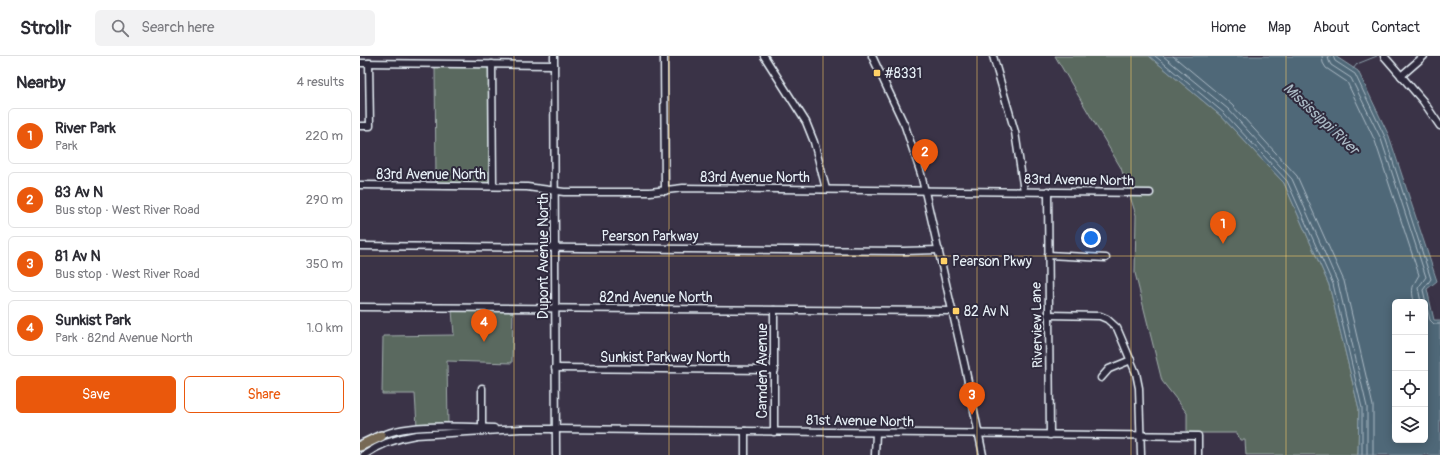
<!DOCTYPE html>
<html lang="en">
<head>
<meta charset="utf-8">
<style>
  body { margin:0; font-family:Pangolin,sans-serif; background:#f2f2f3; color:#2b2b33 }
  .controls { position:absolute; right:12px; bottom:12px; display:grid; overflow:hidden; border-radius:6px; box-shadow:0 2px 10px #0003 }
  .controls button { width:36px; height:36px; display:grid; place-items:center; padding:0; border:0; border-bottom:1px solid #e1e1e2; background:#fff; color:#2b2b33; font:20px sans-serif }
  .you { position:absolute; left:731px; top:182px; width:14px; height:14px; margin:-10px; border:3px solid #fff; border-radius:50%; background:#1a73e8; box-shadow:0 0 0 6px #1a73e833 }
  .badge { display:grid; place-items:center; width:26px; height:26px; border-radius:50%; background:#ea580c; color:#fff; font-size:13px; font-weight:700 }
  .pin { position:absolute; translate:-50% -33px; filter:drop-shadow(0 1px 2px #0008) }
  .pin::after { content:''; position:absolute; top:21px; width:14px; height:12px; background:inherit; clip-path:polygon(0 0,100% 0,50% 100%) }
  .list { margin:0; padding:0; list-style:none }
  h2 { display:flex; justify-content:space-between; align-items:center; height:52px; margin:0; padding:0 16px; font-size:17px }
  h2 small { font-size:13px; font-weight:400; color:#7c7c81 }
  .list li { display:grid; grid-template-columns:26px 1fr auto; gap:12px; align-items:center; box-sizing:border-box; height:56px; margin:0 8px 8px; padding:0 8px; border:1px solid #e1e1e2; border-radius:6px }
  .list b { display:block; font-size:15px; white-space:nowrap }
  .list p { margin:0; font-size:13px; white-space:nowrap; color:#7c7c81 }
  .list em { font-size:13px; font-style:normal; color:#7c7c81 }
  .actions { display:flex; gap:8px; padding:12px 16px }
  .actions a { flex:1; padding:9px 0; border:1px solid #ea580c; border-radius:6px; text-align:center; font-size:14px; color:#ea580c }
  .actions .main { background:#ea580c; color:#fff }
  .icon { flex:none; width:22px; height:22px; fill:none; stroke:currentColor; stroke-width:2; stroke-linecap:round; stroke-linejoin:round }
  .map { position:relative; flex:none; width:1080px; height:399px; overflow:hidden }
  header { display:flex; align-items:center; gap:24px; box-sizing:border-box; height:56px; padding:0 20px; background:#fff; border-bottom:1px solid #e1e1e2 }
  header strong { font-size:19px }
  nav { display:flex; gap:22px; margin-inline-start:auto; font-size:14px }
  .search { width:280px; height:36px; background:#f2f2f3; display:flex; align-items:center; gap:10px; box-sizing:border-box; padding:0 14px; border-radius:6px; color:#7c7c81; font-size:15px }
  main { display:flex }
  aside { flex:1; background:#fff }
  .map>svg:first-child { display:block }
</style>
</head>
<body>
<header>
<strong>Strollr</strong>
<div class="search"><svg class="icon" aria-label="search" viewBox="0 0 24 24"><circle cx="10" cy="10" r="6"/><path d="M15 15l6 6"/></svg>Search here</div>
<nav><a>Home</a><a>Map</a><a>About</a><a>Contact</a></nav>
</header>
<main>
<aside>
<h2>Nearby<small>4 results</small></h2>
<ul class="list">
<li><span class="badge">1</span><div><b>River Park</b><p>Park</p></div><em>220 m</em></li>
<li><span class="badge">2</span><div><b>83 Av N</b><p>Bus stop · West River Road</p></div><em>290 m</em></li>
<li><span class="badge">3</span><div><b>81 Av N</b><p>Bus stop · West River Road</p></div><em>350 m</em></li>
<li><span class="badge">4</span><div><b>Sunkist Park</b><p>Park · 82nd Avenue North</p></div><em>1.0 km</em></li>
</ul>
<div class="actions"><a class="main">Save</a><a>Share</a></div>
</aside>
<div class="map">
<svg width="1080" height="399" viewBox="0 0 1080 399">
  <rect width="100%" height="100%" fill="#3a3347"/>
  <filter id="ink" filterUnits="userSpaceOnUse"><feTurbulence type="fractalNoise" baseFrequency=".025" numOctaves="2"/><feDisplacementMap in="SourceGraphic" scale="8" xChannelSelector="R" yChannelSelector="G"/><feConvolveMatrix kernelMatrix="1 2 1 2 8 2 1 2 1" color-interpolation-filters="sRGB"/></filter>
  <g filter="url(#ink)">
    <g fill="#5a695f" stroke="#a1adac">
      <polygon points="695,0 789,0 861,60 924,127 969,229 999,353 998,399 886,399 885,384 880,384 877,377 827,377 827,357 802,325 775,217 776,159 761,112"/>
      <polygon points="75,10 129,11 130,127 76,127"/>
      <polygon points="92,254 153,255 152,307 87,305 88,370 57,370 55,338 22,338 23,280 94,279"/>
    </g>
    <path fill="#4f6878" stroke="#8c9fab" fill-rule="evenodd" d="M789,0H975L998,15L1029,80L1077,225L1067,233L1074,264H1080V399H998L999,353L969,229L924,127L861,60ZM1035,246H1065V384H1035Z"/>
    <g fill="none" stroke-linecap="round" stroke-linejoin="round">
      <g stroke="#abbac5" stroke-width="1">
        <polyline points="795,0 864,57 927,125 973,228 1002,352 1002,399"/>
        <polyline points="803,0 868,53 932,123 978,227 1007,351 1007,399"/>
        <polyline points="813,0 872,49 937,120 984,225 1013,350 1013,399"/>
        <path d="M962,0L963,7L966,12L987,26L1015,85L1059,219C1052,231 1051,232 1054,246"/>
        <polyline points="968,0 969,5 971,9 991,22 1021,83 1066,221 1058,232 1061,246"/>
        <polyline points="973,0 975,5 995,18 1025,81 1071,223 1063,234 1070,264 1074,268 1080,268"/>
      </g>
      <polyline stroke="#8c9fab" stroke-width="1" points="993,13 997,8 1017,0"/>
      <defs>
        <g id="minor">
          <polyline points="194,0 196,399"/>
          <polyline points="304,0 305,135"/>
          <polyline points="404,0 446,66 454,86 466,133"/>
          <polyline points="512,0 545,70 561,118 605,311 623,399"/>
          <polyline points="633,0 655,76 664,135"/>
          <polyline points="1024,0 1063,45 1080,70"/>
          <polyline points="0,7 194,9"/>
          <polyline points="132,8 133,130"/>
          <polyline points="1041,20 1064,0"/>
          <polyline points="0,70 10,70 9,7"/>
          <polyline points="0,129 167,131 204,136 290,136 323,132 790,137"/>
          <polyline points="688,135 690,379"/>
          <polyline points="0,190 543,195 579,194"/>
          <polyline points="688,199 746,202"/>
          <polyline points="0,251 593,255"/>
          <polyline points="688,259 740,260 747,263 757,272 776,317 779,332 781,399"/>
          <polyline points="195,312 415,314"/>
          <polyline points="741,322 749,313 771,304"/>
          <polyline points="122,332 122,374"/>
          <polyline points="385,375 385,399"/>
          <polyline points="414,376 414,254"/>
          <path d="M18,382C40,366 106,371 134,372"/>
          <path d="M4,399C20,388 37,382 56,379L161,373H195L838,380V399"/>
          <polyline points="515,399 516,377"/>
        </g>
        <polyline id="highway" points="0,390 21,380"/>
      </defs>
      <use href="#minor" stroke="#e8f1f8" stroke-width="9"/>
      <use href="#highway" stroke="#e8f1f8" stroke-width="12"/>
      <use href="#minor" stroke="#2f2a3d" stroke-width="6"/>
      <use href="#highway" stroke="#776954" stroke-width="9"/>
    </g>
  </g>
  <path fill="none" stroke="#ffd166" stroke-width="1" stroke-opacity="0.55" d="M154,0V399M309,0V399M463,0V399M617,0V399M771,0V399M926,0V399M0,200H1080"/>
  <g fill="#ffd166" stroke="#2f2a3d" stroke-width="1.5">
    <rect x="513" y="13" width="8" height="8" rx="2"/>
    <rect x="580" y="201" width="8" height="8" rx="2"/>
    <rect x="592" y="251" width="8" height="8" rx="2"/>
  </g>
  <g text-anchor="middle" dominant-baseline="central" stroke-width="4" stroke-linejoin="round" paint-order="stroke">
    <g font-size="14" fill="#e8f1f8" stroke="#2f2a3d" text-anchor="start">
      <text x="525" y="17">#8331</text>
      <text x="592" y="205">Pearson Pkwy</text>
      <text x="604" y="255">82 Av N</text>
    </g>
    <g font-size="14" fill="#e8f1f8" stroke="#2f2a3d">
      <text x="71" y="118">83rd Avenue North</text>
      <text x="395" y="121">83rd Avenue North</text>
      <text transform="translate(719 124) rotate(1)">83rd Avenue North</text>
      <text x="290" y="180">Pearson Parkway</text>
      <text transform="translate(183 200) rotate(-90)">Dupont Avenue North</text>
      <text x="296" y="241">82nd Avenue North</text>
      <text transform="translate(677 269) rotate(-91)">Riverview Lane</text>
      <text x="305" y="301">Sunkist Parkway North</text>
      <text transform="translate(402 315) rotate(-90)">Camden Avenue</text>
      <text transform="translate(500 365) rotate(1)">81st Avenue North</text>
    </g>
    <g font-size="15" font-style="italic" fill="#abbac5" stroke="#2f2a3d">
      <text transform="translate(961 63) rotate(43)">Mississippi River</text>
    </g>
  </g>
</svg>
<div class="controls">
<button>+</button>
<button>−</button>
<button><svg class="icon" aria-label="locate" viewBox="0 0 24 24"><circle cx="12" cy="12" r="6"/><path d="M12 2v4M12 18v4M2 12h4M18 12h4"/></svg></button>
<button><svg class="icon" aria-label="layers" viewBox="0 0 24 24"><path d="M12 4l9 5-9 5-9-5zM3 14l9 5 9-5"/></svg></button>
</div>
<div class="you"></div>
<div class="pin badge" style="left:863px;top:188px">1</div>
<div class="pin badge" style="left:565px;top:116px">2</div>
<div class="pin badge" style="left:612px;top:359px">3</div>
<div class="pin badge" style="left:124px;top:286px">4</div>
</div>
</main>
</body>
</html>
